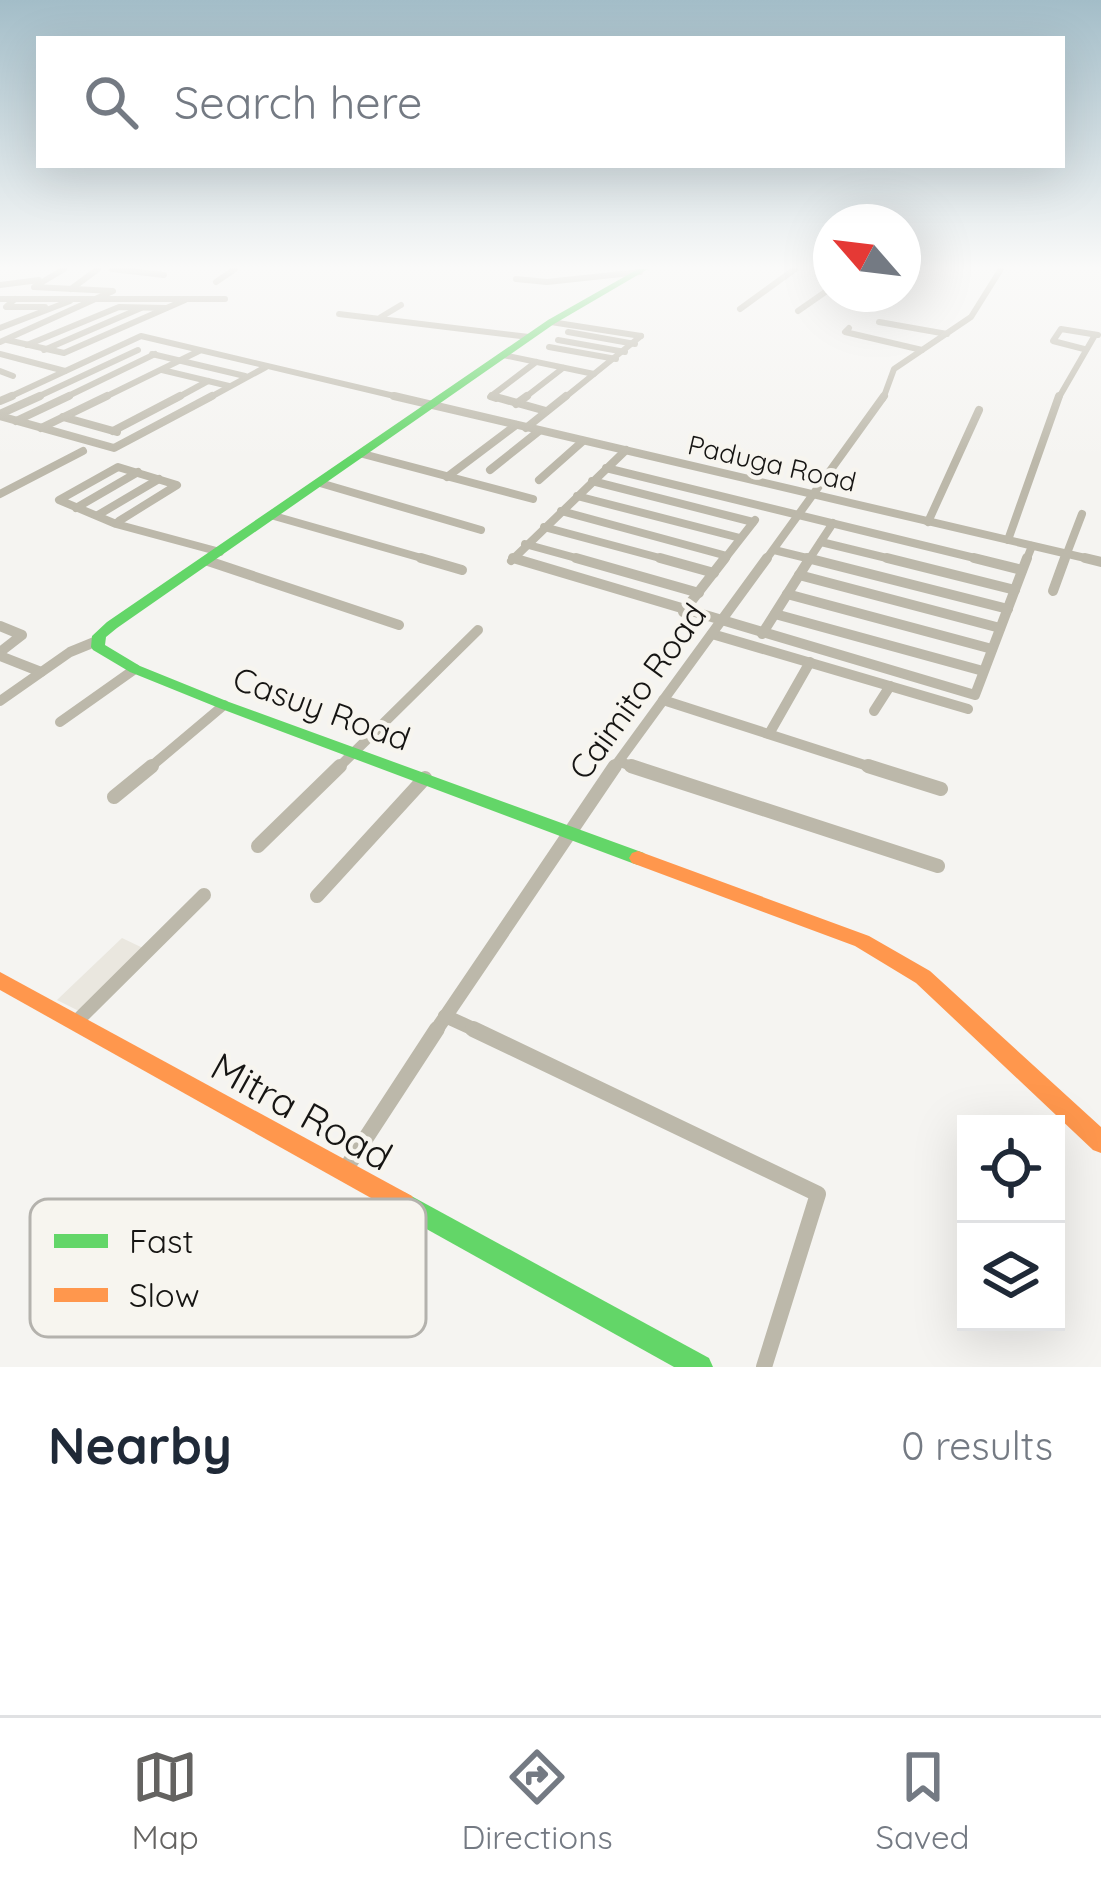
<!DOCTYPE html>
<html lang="en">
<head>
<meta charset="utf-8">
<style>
  body { margin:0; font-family:Quicksand,sans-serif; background:#f2f2f3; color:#1f2937 }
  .controls { position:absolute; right:36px; bottom:36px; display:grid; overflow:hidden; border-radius:0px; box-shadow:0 12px 48px #0002 }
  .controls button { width:108px; height:108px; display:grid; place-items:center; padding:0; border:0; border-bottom:3px solid #e0e1e3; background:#fff; color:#1f2937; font:60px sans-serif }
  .compass { position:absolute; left:813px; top:204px; width:108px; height:108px; border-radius:50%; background:#fff; box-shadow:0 12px 48px #0002; rotate:298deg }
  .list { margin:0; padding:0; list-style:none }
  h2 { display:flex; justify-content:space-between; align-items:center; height:156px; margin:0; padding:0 48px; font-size:51px }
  h2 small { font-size:39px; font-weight:400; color:#747a83 }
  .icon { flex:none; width:66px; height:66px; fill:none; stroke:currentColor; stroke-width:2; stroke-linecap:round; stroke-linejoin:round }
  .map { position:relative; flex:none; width:1101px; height:1367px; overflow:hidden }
  .search { position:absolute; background:#fff; box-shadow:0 12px 48px #0002; left:36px; right:36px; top:36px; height:132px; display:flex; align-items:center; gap:30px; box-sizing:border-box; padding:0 42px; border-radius:0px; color:#747a83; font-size:45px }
  .sheet { height:348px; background:#fff }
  nav { display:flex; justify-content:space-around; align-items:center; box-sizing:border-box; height:168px; border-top:3px solid #e0e1e3; background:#fff; font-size:33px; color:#747a83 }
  nav a { display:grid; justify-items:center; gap:6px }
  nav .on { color:#646361 }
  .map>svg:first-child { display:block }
</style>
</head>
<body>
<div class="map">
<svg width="1101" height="1367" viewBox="0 0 1101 1367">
  <rect width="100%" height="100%" fill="#f5f4f1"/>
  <polygon fill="#eae7df" points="122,938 145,949 81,1012 57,1000"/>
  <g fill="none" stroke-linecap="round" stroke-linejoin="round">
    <g stroke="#bcb8aa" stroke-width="6">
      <polyline points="112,269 164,275"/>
      <polyline points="516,279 547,282 640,272"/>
      <polyline points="216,282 235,269"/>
      <polyline points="0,285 39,280"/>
      <polyline points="71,289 98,269"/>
      <polyline points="0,299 225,299"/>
      <polyline points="15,299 6,307 45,307"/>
      <polyline points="740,309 795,269"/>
      <polyline points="798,311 831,288"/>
      <polyline points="339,314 529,337"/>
      <polyline points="381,317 401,305"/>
      <polyline points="551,322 641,336"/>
      <polyline points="879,322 947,334"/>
      <polyline points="0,328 70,301"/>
      <polyline points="849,328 845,332 922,350"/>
      <polyline points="568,332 635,344"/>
      <polyline points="7,340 64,353 185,300"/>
      <polyline points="558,340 625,352"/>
      <polyline points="0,342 113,291 34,287 64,269"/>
      <polyline points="27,345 119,307 166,308"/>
      <polyline points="549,347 616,359"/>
      <polyline points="1084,349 1053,341 1061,329 1098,335"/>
      <polyline points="44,350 141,308"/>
      <polyline points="0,354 65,371"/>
      <polyline points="152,354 245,376"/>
      <polyline points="503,355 594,374"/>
      <polyline points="162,370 229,386"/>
      <polyline points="0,371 13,376"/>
      <polyline points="5,399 141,336 407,399"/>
      <polyline points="33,399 138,350"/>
      <polyline points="62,399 155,354"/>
      <polyline points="101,399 199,351"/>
      <polyline points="175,399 208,381"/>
      <polyline points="207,399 266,367"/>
      <polyline points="496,399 490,397 536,362"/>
      <polyline points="523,399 563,368"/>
      <polyline points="563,399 641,336"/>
      <polyline points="883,399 894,369 971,317 1001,269"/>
      <polyline points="1058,399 1095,335"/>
    </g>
    <g stroke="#bcb8aa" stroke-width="8">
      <polyline points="394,396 1098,561"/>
      <polyline points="492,396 546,411"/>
      <polyline points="0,401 12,396"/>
      <polyline points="516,404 527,396"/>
      <polyline points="0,414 40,396"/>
      <polyline points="0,416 114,448 212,396"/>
      <polyline points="63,417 117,432"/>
      <polyline points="16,421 69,396"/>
      <polyline points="41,428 107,396"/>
      <polyline points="526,428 566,396"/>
      <polyline points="113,431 180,396"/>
      <polyline points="363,454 533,499"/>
      <polyline points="606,468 987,561"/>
      <polyline points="490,470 539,431"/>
      <polyline points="447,477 516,425"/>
      <polyline points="539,480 583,441"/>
      <polyline points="592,481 753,522"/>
      <polyline points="320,483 481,530"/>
      <polyline points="0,494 83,451"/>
      <polyline points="577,496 740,538"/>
      <polyline points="76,508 138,472"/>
      <polyline points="561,511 727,556"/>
      <polyline points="98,515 159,479"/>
      <polyline points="274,516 432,561"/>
      <polyline points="119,521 177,485 118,467 59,500 116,524 220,552"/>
      <polyline points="928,522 979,410"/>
      <polyline points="544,527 671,561"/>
      <polyline points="1008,540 1059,396"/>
      <polyline points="821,542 899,561"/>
      <polyline points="525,544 587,561"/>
      <polyline points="774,550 819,561"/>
      <polyline points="511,561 626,450"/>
      <polyline points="723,561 755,520"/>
      <polyline points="765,561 884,396"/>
      <polyline points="808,561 833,523"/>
      <polyline points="1026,561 1032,546"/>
      <polyline points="1064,561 1082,514"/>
    </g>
    <g stroke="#bcb8aa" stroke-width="10">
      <polyline points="421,558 462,570"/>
      <polyline points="513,558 975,695 1027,558"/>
      <polyline points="576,558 699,593"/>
      <polyline points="660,558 714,573"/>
      <polyline points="807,558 1008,609"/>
      <polyline points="887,558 1015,590"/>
      <polyline points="974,558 1022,570"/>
      <polyline points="1085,558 1101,562"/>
      <polyline points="208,561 399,625"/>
      <polyline points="799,575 1000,628"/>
      <polyline points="1053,591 1065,558"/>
      <polyline points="787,594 992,649"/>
      <polyline points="683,612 725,558"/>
      <polyline points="775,614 983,671"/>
      <polyline points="0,626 22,635 0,652"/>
      <polyline points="712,634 968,709"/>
      <polyline points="762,634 810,558"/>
      <polyline points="0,656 41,672"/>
      <polyline points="663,700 877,769"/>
      <polyline points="0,701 70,652 97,641"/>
      <polyline points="874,711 890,686"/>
      <polyline points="60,722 135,669"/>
      <polyline points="769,734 810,662"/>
      <polyline points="620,762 640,769"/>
      <polyline points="148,769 224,705"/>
      <polyline points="337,769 478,630"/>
      <polyline points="613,769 767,558"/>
    </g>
    <g stroke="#bcb8aa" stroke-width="14">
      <polyline points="631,766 938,866"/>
      <polyline points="868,766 941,789"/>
      <polyline points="114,797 152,766"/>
      <polyline points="258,846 340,766"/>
      <polyline points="317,896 425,778"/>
      <polyline points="445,1016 480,1032"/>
      <polyline points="76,1022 204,895"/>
      <polyline points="435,1032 615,766"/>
    </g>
    <g stroke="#bcb8aa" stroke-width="16">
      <polyline points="473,1029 818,1194 764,1367"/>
      <polyline points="345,1170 437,1029"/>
    </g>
    <g fill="#63d668" fill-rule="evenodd">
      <polygon points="638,269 648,269 554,324 117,628 106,637 105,645 140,666 229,702 644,853 647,858 644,863 638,865 632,863 219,708 130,672 93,650 91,647 92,636 107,622 548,320"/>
      <polygon points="404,1192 709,1358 713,1367 674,1367 396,1212 392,1204 396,1196"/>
    </g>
    <g fill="#ff974d" fill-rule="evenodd">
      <polygon points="638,851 869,936 930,971 1101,1127 1101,1153 1093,1150 916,983 855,946 632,863 629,858 632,853"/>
      <polygon points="0,972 412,1196 416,1204 412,1212 404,1216 396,1212 0,990"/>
    </g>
  </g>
  <linearGradient id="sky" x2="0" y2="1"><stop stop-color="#a3bdc8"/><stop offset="0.58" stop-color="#fafaf9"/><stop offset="1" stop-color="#fafaf9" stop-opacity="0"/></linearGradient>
  <rect width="1101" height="461" fill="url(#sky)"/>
  <g text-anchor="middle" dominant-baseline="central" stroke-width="9" stroke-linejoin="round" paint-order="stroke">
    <g font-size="27" fill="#161513" stroke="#f7f5ef">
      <text transform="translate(772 463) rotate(13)">Paduga Road</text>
    </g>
    <g font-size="33" fill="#161513" stroke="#f7f5ef">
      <text transform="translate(637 691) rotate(-54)">Caimito Road</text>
      <text transform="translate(322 708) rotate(20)">Casuy Road</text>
    </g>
    <g font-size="39" fill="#161513" stroke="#f7f5ef">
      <text transform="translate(302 1111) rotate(29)">Mitra Road</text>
    </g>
  </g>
  <rect x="30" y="1199" width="396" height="138" rx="18" fill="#f7f5ef" stroke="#b4b2ad" stroke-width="3"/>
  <rect x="54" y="1234" width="54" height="14" fill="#63d668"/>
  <rect x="54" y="1288" width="54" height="14" fill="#ff974d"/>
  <g font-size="33" fill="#161513">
    <text x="129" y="1253">Fast</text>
    <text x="129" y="1307">Slow</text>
  </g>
</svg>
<div class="controls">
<button><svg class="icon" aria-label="locate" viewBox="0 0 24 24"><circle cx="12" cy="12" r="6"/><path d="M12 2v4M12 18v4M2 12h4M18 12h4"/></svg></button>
<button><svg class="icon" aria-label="layers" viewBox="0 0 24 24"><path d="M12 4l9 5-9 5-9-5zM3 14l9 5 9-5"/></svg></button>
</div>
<svg class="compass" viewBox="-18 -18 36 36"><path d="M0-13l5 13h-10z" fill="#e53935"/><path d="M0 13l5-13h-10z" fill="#747a83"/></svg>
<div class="search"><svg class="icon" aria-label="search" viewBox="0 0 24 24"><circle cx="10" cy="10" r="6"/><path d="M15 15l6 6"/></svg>Search here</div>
</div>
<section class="sheet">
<h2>Nearby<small>0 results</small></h2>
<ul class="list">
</ul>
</section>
<nav>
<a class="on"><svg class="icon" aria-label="map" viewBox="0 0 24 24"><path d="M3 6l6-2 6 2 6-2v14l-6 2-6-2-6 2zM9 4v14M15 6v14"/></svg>Map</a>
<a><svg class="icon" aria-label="directions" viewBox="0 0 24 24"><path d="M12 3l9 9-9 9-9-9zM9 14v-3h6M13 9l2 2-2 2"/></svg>Directions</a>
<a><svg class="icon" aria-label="saved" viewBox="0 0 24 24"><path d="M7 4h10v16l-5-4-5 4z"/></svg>Saved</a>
</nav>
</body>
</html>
